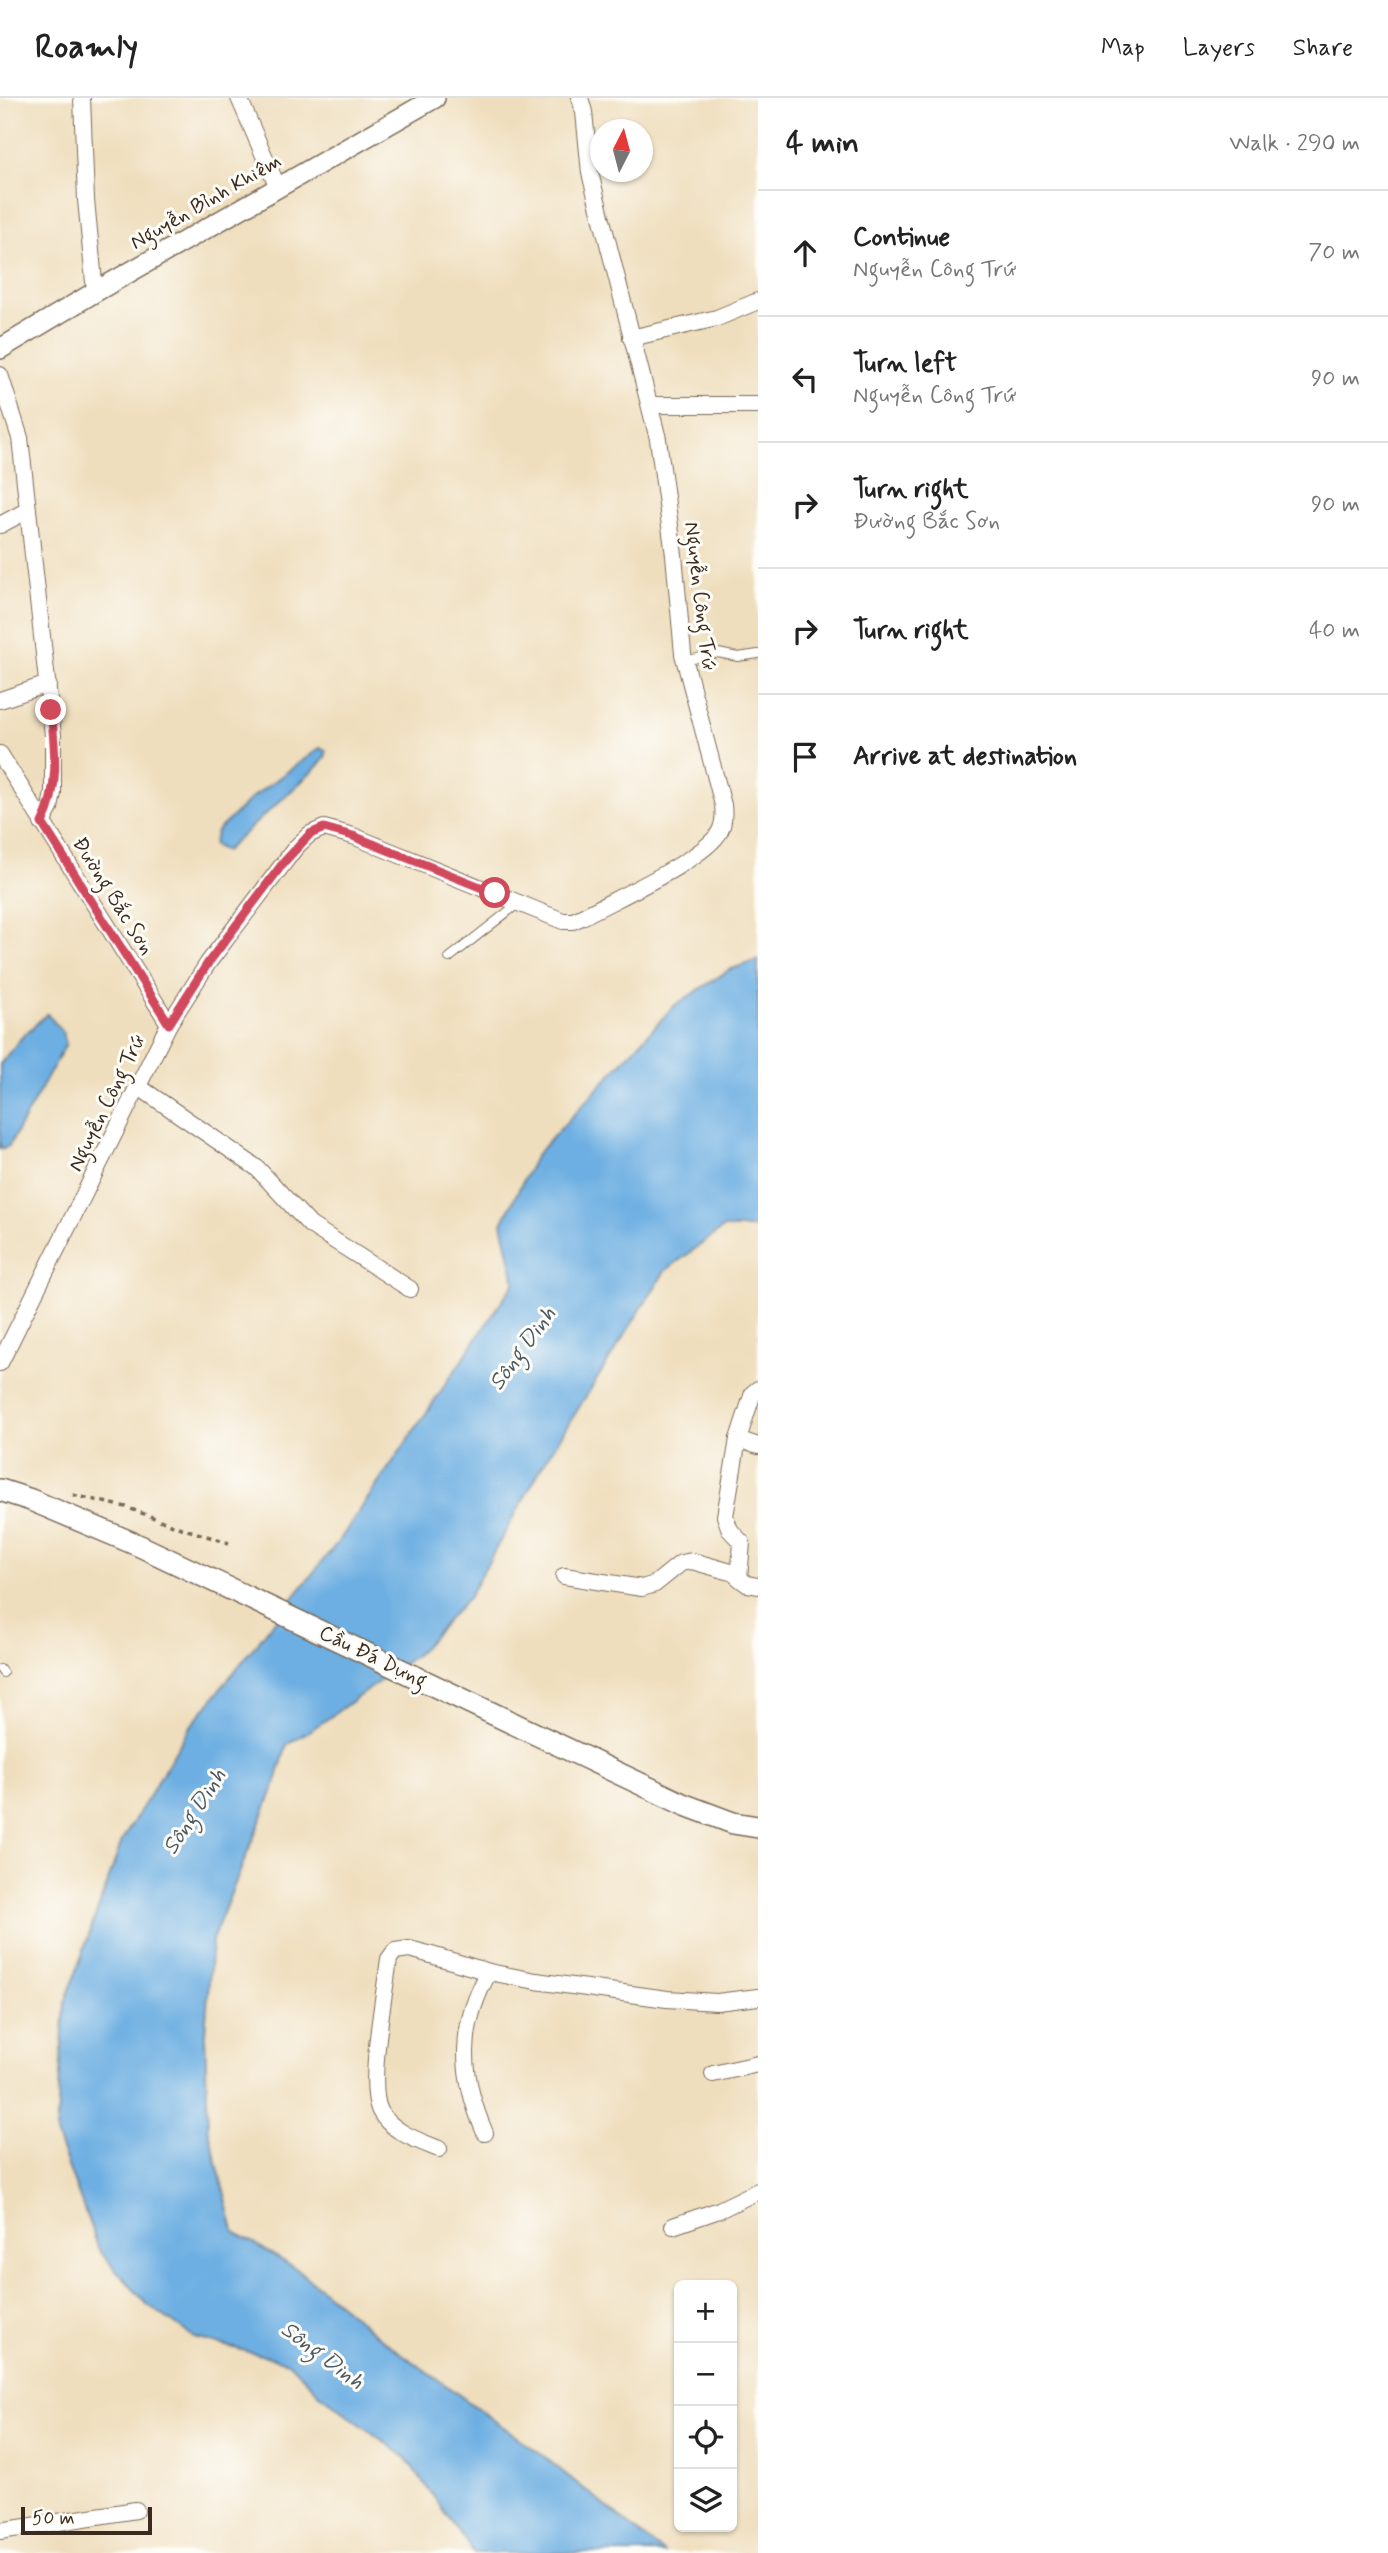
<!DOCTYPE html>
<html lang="en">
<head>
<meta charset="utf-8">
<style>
  body { margin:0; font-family:Mynerve,sans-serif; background:#f6f6f6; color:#222 }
  .controls { position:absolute; right:21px; bottom:21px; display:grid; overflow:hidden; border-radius:10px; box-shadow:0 2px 5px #0004 }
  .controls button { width:63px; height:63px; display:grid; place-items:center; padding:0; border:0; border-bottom:2px solid #e0e0e0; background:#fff; color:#222; font:35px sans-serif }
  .compass { position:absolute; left:590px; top:21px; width:63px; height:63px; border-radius:50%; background:#fff; box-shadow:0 2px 5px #0004; rotate:6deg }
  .scale { position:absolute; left:21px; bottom:18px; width:131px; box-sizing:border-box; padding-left:7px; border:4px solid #3b2a1e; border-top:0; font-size:19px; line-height:24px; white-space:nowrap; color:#3b2a1e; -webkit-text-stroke:5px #fdfcf7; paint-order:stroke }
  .stop { position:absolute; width:21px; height:21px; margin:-16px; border:5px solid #d1495b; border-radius:50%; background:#fff }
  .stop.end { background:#d1495b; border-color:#fff; box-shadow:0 2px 7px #0008 }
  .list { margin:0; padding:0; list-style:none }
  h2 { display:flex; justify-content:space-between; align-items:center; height:91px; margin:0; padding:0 28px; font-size:30px }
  h2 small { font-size:23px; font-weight:400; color:#767676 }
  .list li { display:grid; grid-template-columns:46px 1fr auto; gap:21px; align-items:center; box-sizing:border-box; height:126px; padding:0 28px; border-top:2px solid #e0e0e0 }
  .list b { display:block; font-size:26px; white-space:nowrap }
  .list p { margin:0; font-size:23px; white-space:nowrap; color:#767676 }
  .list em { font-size:23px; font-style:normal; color:#767676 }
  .icon { flex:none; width:38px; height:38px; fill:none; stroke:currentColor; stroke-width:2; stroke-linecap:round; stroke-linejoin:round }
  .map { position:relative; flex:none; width:758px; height:2455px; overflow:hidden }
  header { display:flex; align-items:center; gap:42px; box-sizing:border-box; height:98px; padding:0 35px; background:#fff; border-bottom:2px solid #e0e0e0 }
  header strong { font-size:33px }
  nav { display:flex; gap:38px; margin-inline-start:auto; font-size:24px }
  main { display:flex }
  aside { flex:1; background:#fff }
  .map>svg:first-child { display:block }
</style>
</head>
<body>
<header>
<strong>Roamly</strong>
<nav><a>Map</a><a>Layers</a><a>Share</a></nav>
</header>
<main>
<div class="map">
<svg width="758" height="2455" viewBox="0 0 758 2455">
  <rect width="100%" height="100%" fill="#fdfcf7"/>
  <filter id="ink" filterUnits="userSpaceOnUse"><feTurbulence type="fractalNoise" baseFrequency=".0143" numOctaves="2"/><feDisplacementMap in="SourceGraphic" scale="14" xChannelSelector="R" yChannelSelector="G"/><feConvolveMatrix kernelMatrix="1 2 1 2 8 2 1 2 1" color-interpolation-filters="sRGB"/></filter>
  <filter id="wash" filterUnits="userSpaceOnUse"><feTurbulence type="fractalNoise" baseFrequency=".00686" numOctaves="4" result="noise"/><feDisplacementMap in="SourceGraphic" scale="28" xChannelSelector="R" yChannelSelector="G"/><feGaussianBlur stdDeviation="1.57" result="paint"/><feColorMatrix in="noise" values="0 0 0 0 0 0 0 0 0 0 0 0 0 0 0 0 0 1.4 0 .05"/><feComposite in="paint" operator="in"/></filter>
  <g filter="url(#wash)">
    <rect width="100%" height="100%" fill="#efdebd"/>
    <g fill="#6dafe2" stroke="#546c80" stroke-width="2">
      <polygon points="320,650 326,653 325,660 313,673 225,753 213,747 217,733 254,698"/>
      <polygon points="758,862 758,1130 723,1130 665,1173 544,1365 468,1500 417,1556 323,1624 287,1647 275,1687 212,1842 205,1936 208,2029 234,2133 301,2174 379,2239 542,2357 664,2455 474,2455 405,2359 321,2297 288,2264 195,2240 147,2206 100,2154 56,2036 65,1905 122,1743 190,1629 341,1440 515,1184 502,1125 536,1057 674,908 729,872"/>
      <polygon points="47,916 62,933 66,946 9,1048 0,1051 0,966 22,939"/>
    </g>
  </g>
  <g filter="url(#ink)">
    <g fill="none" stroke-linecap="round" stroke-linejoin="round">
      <defs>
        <g id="service">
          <polyline points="685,563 718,555 738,559 758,556"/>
          <polyline points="449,860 519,805"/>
          <polyline points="0,1571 3,1575"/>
        </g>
        <g id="minor">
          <polyline points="82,0 86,102 95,194"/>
          <polyline points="239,0 278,90"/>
          <polyline points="631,240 717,220 758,203"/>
          <polyline points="0,277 20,340 53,637 53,695 50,710 42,725"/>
          <polyline points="650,307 758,307"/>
          <polyline points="0,427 28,412"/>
          <polyline points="0,602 48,586"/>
          <polyline points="0,656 169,926"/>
          <polyline points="139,989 257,1070 310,1127 410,1191"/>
          <path d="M0,1265L169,926L208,865L296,749L310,736L324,730L353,738L563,823H573L582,819C612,802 706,761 720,733C724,725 724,716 723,707L683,556L674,457L658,341L590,75L584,14L580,0"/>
          <polyline points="758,1291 753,1295 738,1341 725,1418 730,1432 742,1445 739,1480 747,1486 758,1488"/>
          <polyline points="738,1341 758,1348"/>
          <polyline points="564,1478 642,1490 655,1486 681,1465 692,1463 738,1476"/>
          <polyline points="713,1976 758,1966"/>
          <path d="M485,2035C460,1978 458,1929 489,1874"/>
          <path d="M439,2051C419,2043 391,2034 380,2013C367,1988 384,1899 388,1868L389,1861L395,1853L409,1851L421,1854L489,1874L536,1883L667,1901L717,1904L758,1899"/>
          <polyline points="673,2128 719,2112 758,2093"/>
          <polyline points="0,2433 136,2412"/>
        </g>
        <polyline id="tertiary" points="0,251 95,194 435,0"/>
        <polyline id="secondary" points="0,1392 31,1402 140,1448 685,1707 733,1725 758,1729"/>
      </defs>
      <use href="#service" stroke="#7a6956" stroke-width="10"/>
      <use href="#minor" stroke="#7a6956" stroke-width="18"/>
      <use href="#tertiary" stroke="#7a6956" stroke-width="22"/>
      <use href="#secondary" stroke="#7a6956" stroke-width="24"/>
      <polyline stroke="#7a6956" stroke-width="3.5" stroke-dasharray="5 5" stroke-linecap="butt" points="73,1397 126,1409 178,1429 229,1445"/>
      <use href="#service" stroke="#fff" stroke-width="8"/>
      <use href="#minor" stroke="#fff" stroke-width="16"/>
      <use href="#tertiary" stroke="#fff" stroke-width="19"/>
      <use href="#secondary" stroke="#fff" stroke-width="21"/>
    </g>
  </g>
  <g fill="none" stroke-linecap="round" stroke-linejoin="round" filter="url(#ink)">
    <path stroke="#d1495b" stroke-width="9" d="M51,612C55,650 60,690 42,725L169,926L208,865L284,764L310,736L324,730L353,738L495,795"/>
  </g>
  <g text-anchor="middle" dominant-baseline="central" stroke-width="6" stroke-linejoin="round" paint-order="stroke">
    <g font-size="21" fill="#3b2a1e" stroke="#fdfcf7">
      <text transform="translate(206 104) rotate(-30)">Nguyễn Bỉnh Khiêm</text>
      <text transform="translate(700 498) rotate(83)">Nguyễn Công Trứ</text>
      <text transform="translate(113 798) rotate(58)">Đường Bắc Sơn</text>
      <text transform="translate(107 1005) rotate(-64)">Nguyễn Công Trứ</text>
      <text transform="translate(373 1559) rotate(26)">Cầu Đá Dựng</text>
    </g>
    <g font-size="23" font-style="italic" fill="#4c5963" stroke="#fdfcf7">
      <text transform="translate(523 1251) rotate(-54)">Sông Dinh</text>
      <text transform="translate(195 1714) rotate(-57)">Sông Dinh</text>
      <text transform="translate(322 2258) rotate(37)">Sông Dinh</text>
    </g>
  </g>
</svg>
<div class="controls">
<button>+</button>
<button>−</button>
<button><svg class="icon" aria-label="locate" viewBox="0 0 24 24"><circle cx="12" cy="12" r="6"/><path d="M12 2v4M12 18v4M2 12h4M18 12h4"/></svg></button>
<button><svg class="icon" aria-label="layers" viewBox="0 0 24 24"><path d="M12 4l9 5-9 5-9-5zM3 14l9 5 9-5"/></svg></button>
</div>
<svg class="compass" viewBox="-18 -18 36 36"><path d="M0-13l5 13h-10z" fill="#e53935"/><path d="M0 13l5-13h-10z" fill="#767676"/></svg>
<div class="scale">50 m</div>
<div class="stop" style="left:495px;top:795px"></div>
<div class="stop end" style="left:51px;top:612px"></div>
</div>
<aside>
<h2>4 min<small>Walk · 290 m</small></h2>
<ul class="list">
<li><svg class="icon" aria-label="ahead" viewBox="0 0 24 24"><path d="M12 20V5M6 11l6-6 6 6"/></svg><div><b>Continue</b><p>Nguyễn Công Trứ</p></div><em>70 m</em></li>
<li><svg class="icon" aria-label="left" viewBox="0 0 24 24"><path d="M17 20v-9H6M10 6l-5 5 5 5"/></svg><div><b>Turn left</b><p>Nguyễn Công Trứ</p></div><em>90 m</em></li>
<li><svg class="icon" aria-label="right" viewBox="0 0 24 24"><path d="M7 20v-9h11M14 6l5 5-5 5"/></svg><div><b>Turn right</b><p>Đường Bắc Sơn</p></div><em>90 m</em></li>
<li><svg class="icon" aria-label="right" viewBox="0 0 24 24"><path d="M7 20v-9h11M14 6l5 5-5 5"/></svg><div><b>Turn right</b></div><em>40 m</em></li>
<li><svg class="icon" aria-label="arrive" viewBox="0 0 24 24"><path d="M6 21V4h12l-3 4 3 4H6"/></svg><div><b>Arrive at destination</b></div></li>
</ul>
</aside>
</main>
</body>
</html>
